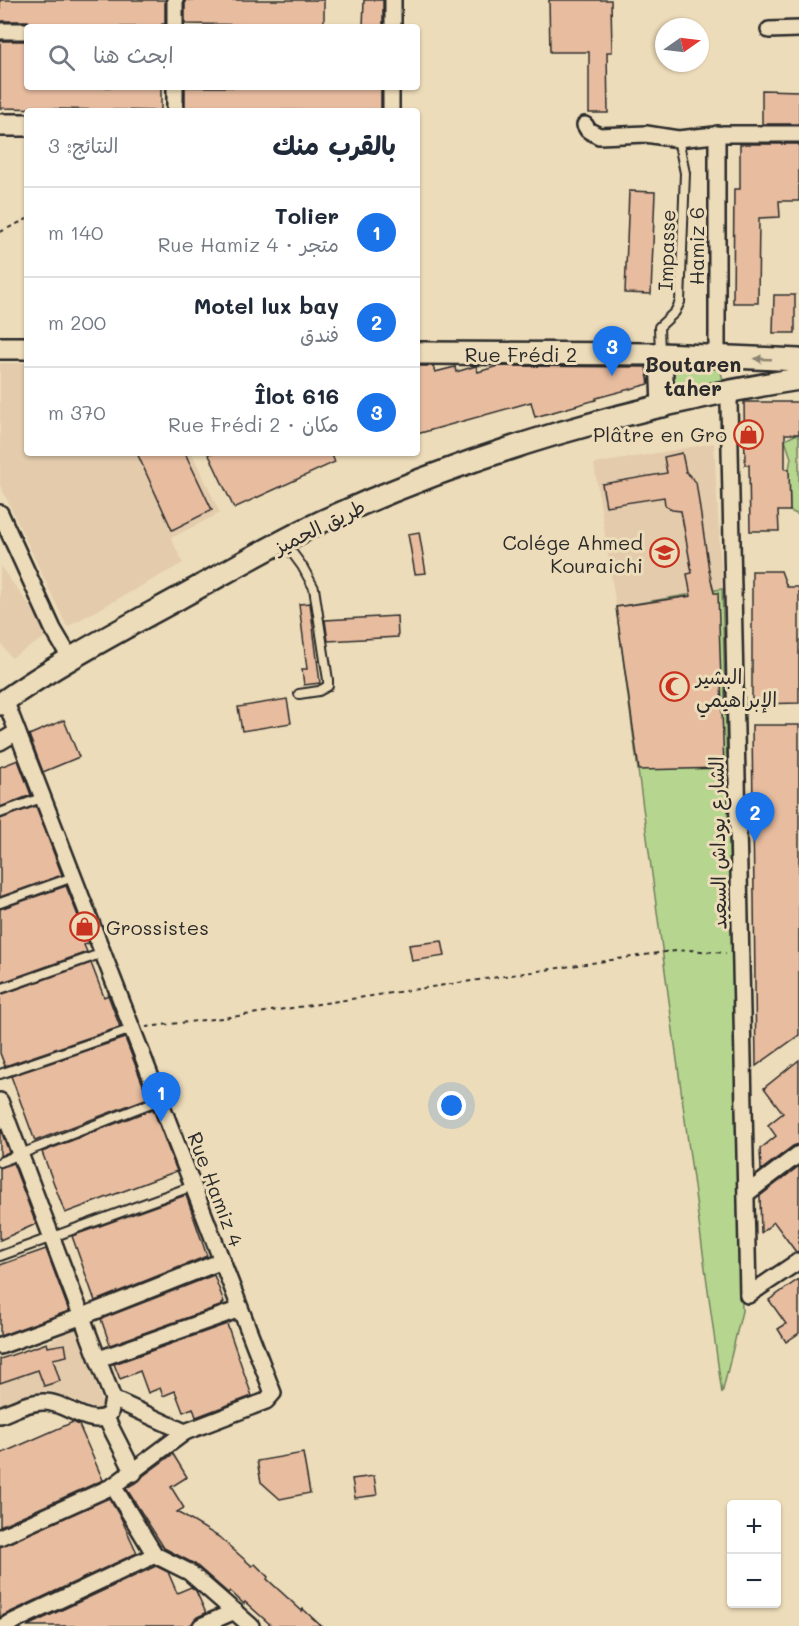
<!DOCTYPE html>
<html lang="ar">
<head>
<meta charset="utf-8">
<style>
  body { margin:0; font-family:Mali,"Playpen Sans Arabic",sans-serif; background:#f6f6f7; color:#1f2937; direction:rtl }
  .controls { position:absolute; right:18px; bottom:18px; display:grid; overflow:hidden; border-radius:6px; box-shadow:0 2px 4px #0004 }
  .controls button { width:54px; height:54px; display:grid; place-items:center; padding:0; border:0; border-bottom:2px solid #e0e1e3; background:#fff; color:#1f2937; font:30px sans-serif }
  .compass { position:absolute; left:655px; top:18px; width:54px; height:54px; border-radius:50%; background:#fff; box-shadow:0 2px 4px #0004; rotate:76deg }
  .you { position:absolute; left:452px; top:1106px; width:21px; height:21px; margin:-15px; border:4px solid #fff; border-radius:50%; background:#1a73e8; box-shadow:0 0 0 9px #1a73e833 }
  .badge { display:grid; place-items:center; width:39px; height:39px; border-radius:50%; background:#1a73e8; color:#fff; font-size:20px; font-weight:700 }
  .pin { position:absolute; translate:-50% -50px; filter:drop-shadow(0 2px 3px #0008) }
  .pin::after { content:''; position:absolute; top:32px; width:21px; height:18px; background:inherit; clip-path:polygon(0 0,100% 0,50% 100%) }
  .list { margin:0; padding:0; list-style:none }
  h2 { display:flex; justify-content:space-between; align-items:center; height:78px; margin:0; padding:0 24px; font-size:26px }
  h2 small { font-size:20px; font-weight:400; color:#747a83 }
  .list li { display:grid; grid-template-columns:39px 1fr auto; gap:18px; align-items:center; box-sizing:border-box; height:90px; padding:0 24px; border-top:2px solid #e0e1e3 }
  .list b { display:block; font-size:22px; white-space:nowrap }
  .list p { margin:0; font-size:20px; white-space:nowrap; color:#747a83 }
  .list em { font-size:20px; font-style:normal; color:#747a83 }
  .icon { flex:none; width:33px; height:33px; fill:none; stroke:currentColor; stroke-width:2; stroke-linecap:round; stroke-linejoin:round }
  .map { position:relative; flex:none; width:799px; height:1626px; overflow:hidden; direction:ltr }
  .search { position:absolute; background:#fff; box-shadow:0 2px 4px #0004; left:24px; top:24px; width:396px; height:66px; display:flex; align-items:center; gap:15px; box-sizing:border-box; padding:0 21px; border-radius:6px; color:#747a83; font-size:22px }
  .panel { position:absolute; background:#fff; box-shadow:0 2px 4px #0004; left:24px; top:108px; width:396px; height:348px; border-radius:6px; direction:rtl }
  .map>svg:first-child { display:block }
</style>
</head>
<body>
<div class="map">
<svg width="799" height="1626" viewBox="0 0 799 1626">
  <rect width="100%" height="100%" fill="#eddcb9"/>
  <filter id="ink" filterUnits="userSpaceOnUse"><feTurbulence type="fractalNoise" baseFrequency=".0167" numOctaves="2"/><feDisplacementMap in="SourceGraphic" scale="12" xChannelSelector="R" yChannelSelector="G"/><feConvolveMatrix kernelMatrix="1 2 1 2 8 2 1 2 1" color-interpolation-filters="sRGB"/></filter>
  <g filter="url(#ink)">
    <g fill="#e3cbac">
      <polygon points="0,363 27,363 27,453 192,453 220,513 171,538 183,563 67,627 0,485"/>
      <polygon points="714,443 722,589 616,607 594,464"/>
      <polygon points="0,566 51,634 11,658 0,642"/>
      <polygon points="77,1327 104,1409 99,1411 51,1391 42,1392 0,1407 0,1360 47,1343"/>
    </g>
    <g fill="#b6d68f" stroke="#70805d" stroke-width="1.5">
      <polygon points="707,362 720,368 723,380 719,386 678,395 668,390 668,372 672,364"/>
      <polygon points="797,434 799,436 799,515 790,511 789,469 791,458 785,440"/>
      <polygon points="722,589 742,1311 722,1394 616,607"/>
    </g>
    <g fill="#e7bc9f" stroke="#2b2b2b" stroke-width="1.5">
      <polygon points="0,0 165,0 165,24 162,24 162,27 91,27 35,26 28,21 0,21"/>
      <polygon points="185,0 324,0 324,26 185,24"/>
      <polygon points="364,0 383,0 383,27 363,27"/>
      <polygon points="549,0 611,0 612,52 607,52 608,113 589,113 589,52 550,52"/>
      <polygon points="0,41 27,41 27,87 161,87 161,111 0,108"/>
      <polygon points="185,87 381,87 381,111 185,110"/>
      <polygon points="762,90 799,91 799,124 762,124"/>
      <polygon points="740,144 799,144 799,201 779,201 780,217 759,218 758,303 733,303 734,189 740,189"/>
      <polygon points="629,191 655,192 651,294 625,293"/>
      <polygon points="774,295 795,295 795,333 773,333"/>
      <polygon points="417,366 433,366 435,372 455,367 456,372 476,366 478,372 498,366 646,367 649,384 596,398 596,400 535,417 531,402 417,434"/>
      <polygon points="744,402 799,402 799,434 785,434 785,469 789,469 790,511 778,511 779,531 750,531 749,465 745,465"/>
      <polygon points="137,453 185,453 212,510 172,530"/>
      <polygon points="208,453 331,453 335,462 234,508"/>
      <polygon points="682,453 686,472 696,482 709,570 714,593 718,593 724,768 639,770 616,607 691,596 687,574 692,573 681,511 672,510 665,505 664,497 606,506 602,484 667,473 664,457"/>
      <polygon points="419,532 426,573 415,574 408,534"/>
      <polygon points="752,571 781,571 787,587 799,587 799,703 752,704"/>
      <polygon points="310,603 320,683 304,685 302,669 307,669 299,604"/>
      <polygon points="397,616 398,637 328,641 325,620"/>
      <polygon points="287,699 291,723 242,731 238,707"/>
      <polygon points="64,720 79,757 43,772 29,735"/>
      <polygon points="752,725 799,725 799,1035 756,1066"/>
      <polygon points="18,760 31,795 0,807 0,767"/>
      <polygon points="36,806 62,875 0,897 0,819"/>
      <polygon points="66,886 89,943 84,945 87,952 0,983 0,909"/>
      <polygon points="442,941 445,956 412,961 409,945"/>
      <polygon points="91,963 104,997 108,995 120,1027 5,1066 0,1053 0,995"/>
      <polygon points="125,1038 148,1098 35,1141 11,1076"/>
      <polygon points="799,1060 799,1144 793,1146 761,1170 760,1149 776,1136 768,1125 783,1113 764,1088"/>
      <polygon points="153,1109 177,1171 65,1213 42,1152"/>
      <polygon points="0,1128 9,1152 0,1156"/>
      <polygon points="13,1163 36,1224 0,1240 0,1168"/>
      <polygon points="799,1166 799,1251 796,1252 774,1222 761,1233 760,1196"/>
      <polygon points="186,1195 207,1256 95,1301 72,1236"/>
      <polygon points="46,1249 69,1311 0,1336 0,1265"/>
      <polygon points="214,1275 224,1302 220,1306 110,1345 101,1319"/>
      <polygon points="799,1279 799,1333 786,1342 778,1329 786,1324 769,1300"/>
      <polygon points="227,1324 252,1396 196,1417 193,1408 183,1412 175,1391 163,1396 160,1388 148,1393 140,1371 120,1379 114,1364"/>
      <polygon points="47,1343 48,1347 65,1344 67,1356 53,1359 60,1381 44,1386 38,1370 0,1383 0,1359"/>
      <polygon points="73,1422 79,1425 103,1480 0,1526 0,1454"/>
      <polygon points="303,1453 310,1493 280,1499 261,1482 257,1461"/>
      <polygon points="173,1454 187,1477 171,1487 184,1508 177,1512 219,1537 252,1566 255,1564 268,1577 267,1579 302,1611 303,1609 321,1626 272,1626 245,1602 244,1604 230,1591 228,1593 195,1564 164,1548 126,1488 139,1481 143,1476"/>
      <polygon points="374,1476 377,1495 355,1498 352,1479"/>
      <polygon points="109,1498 121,1518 137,1553 0,1617 0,1547"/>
      <polygon points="156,1566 168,1572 177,1593 191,1587 196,1591 206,1613 197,1617 192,1624 186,1626 27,1626"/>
    </g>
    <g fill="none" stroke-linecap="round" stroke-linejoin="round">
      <defs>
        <g id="lane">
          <polyline points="660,353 659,327 675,312 680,302 685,173 678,139"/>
          <polyline points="285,543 302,566 314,588 328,680 328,686 319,691 299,694"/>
          <polyline points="0,813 44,797"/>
          <polyline points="0,903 73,877"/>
          <polyline points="0,989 103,953"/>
          <polyline points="0,1074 132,1029"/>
          <polyline points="0,1162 159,1100"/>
          <polyline points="0,1256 193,1186"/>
        </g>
        <g id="street">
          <polyline points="175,27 175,0"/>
          <polyline points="393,27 393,0"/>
          <polyline points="769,30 799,29"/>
          <polyline points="0,31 27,31"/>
          <polyline points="175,111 175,87"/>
          <polyline points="391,111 391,87"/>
          <polyline points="585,125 588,130 599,136 646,134 678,139 724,134 799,134"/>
          <polyline points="717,134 717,357"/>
          <polyline points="731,390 729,402 748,1295"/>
          <polyline points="0,513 53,629 66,651"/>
          <polyline points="5,700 273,1393 266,1401 185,1432 113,1399"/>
          <polyline points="0,742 17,732"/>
          <path d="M0,1101L113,1399L110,1413C93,1431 66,1402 45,1402C30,1401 14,1410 0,1415"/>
          <polyline points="746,1194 799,1154"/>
          <polyline points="748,1295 799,1261"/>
          <polyline points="0,1346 83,1316 222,1261"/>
          <polyline points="99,1359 240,1309"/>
          <polyline points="106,1418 134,1473"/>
          <polyline points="113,1486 185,1432"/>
          <polyline points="0,1537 113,1486 155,1555 189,1572 251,1626"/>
          <polyline points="4,1626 155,1555"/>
          <polyline points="201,1626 235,1611"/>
        </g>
        <g id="secondary">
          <polyline points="0,125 27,125"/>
          <polyline points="0,348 27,348"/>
          <polyline points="417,353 661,354 799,360"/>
          <polyline points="661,354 663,406"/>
          <path d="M0,704C56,664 119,631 179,598C227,572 274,544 323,521C472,453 637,404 799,379"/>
        </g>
      </defs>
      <use href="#lane" stroke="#2b2b2b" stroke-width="12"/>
      <use href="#street" stroke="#2b2b2b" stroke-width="20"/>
      <use href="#secondary" stroke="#2b2b2b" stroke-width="26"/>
      <g stroke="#2b2b2b" stroke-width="2" stroke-dasharray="4.5 4.5" stroke-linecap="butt">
        <polyline points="0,232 27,219"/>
        <polyline points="146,1027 238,1016 665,952 689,950 726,953"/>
      </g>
      <use href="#lane" stroke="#eddcb9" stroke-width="8"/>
      <use href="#street" stroke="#eddcb9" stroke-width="15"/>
      <use href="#secondary" stroke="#eddcb9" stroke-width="21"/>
    </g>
    <defs><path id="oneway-solid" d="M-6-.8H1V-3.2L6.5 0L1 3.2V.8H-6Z" transform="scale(1.5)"/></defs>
    <use fill="#8c8472" href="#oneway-solid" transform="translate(763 359) rotate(-178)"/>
  </g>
  <defs>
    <symbol id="shop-ring" viewBox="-11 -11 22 22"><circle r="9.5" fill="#eddcb9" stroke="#c8321e" stroke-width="1.5"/><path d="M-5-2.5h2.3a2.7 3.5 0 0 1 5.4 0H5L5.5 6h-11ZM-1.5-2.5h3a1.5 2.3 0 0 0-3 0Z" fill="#c8321e"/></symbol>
    <symbol id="school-ring" viewBox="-11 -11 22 22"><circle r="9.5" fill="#eddcb9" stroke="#c8321e" stroke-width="1.5"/><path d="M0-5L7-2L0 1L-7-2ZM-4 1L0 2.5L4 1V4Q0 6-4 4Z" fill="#c8321e"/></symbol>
    <symbol id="mosque-ring" viewBox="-11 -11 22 22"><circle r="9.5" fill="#eddcb9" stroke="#c8321e" stroke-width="1.5"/><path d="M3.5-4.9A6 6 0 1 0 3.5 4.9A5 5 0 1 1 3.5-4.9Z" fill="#c8321e"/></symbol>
  </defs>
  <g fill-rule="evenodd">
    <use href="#shop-ring" x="732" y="418" width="33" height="33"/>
    <use href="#school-ring" x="648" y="536" width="33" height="33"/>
    <use href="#mosque-ring" x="658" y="670" width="33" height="33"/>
    <use href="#shop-ring" x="68" y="910" width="33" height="33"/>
  </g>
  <g text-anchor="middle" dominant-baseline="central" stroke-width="6" stroke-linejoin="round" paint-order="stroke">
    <g font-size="20" fill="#2b2b2b" stroke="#eddcb9">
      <text transform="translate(696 246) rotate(-90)">Hamiz 6</text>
      <text transform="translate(666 250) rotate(-88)">Impasse</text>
      <text x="521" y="354">Rue Frédi 2</text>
      <text transform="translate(319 526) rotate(-26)">طريق الحميز</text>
      <text transform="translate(717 843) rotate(-91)">الشارع بوداش السعيد</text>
      <text transform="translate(216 1189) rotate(69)">Rue Hamiz 4</text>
    </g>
    <g font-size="20" fill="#2b2b2b" stroke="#eddcb9" text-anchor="end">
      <text x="727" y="434">Plâtre en Gro</text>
      <text x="643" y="542">Colége Ahmed<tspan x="643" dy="23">Kouraichi</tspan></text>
      <text x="696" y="676" text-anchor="start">البشير<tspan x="696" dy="23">الإبراهيمي</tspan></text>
      <text x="106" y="927" text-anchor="start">Grossistes</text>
    </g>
    <g font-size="21" font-weight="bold" fill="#2b2b2b" stroke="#eddcb9">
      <text x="693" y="363">Boutaren<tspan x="693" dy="24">taher</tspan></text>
    </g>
  </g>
</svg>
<div class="controls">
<button>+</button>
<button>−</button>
</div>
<svg class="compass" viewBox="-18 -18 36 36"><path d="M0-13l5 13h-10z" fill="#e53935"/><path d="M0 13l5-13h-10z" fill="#747a83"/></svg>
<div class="you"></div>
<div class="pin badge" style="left:161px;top:1122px">1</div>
<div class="pin badge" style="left:755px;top:842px">2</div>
<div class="pin badge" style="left:612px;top:376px">3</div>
<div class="search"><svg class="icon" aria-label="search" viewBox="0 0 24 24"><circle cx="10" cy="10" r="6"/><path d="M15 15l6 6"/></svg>ابحث هنا</div>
<section class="panel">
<h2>بالقرب منك<small>النتائج: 3</small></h2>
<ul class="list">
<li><span class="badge">1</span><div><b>Tolier</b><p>متجر · Rue Hamiz 4</p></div><em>140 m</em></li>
<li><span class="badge">2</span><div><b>Motel lux bay</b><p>فندق</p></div><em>200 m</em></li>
<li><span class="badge">3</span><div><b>Îlot 616</b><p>مكان · Rue Frédi 2</p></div><em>370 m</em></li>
</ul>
</section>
</div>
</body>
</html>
